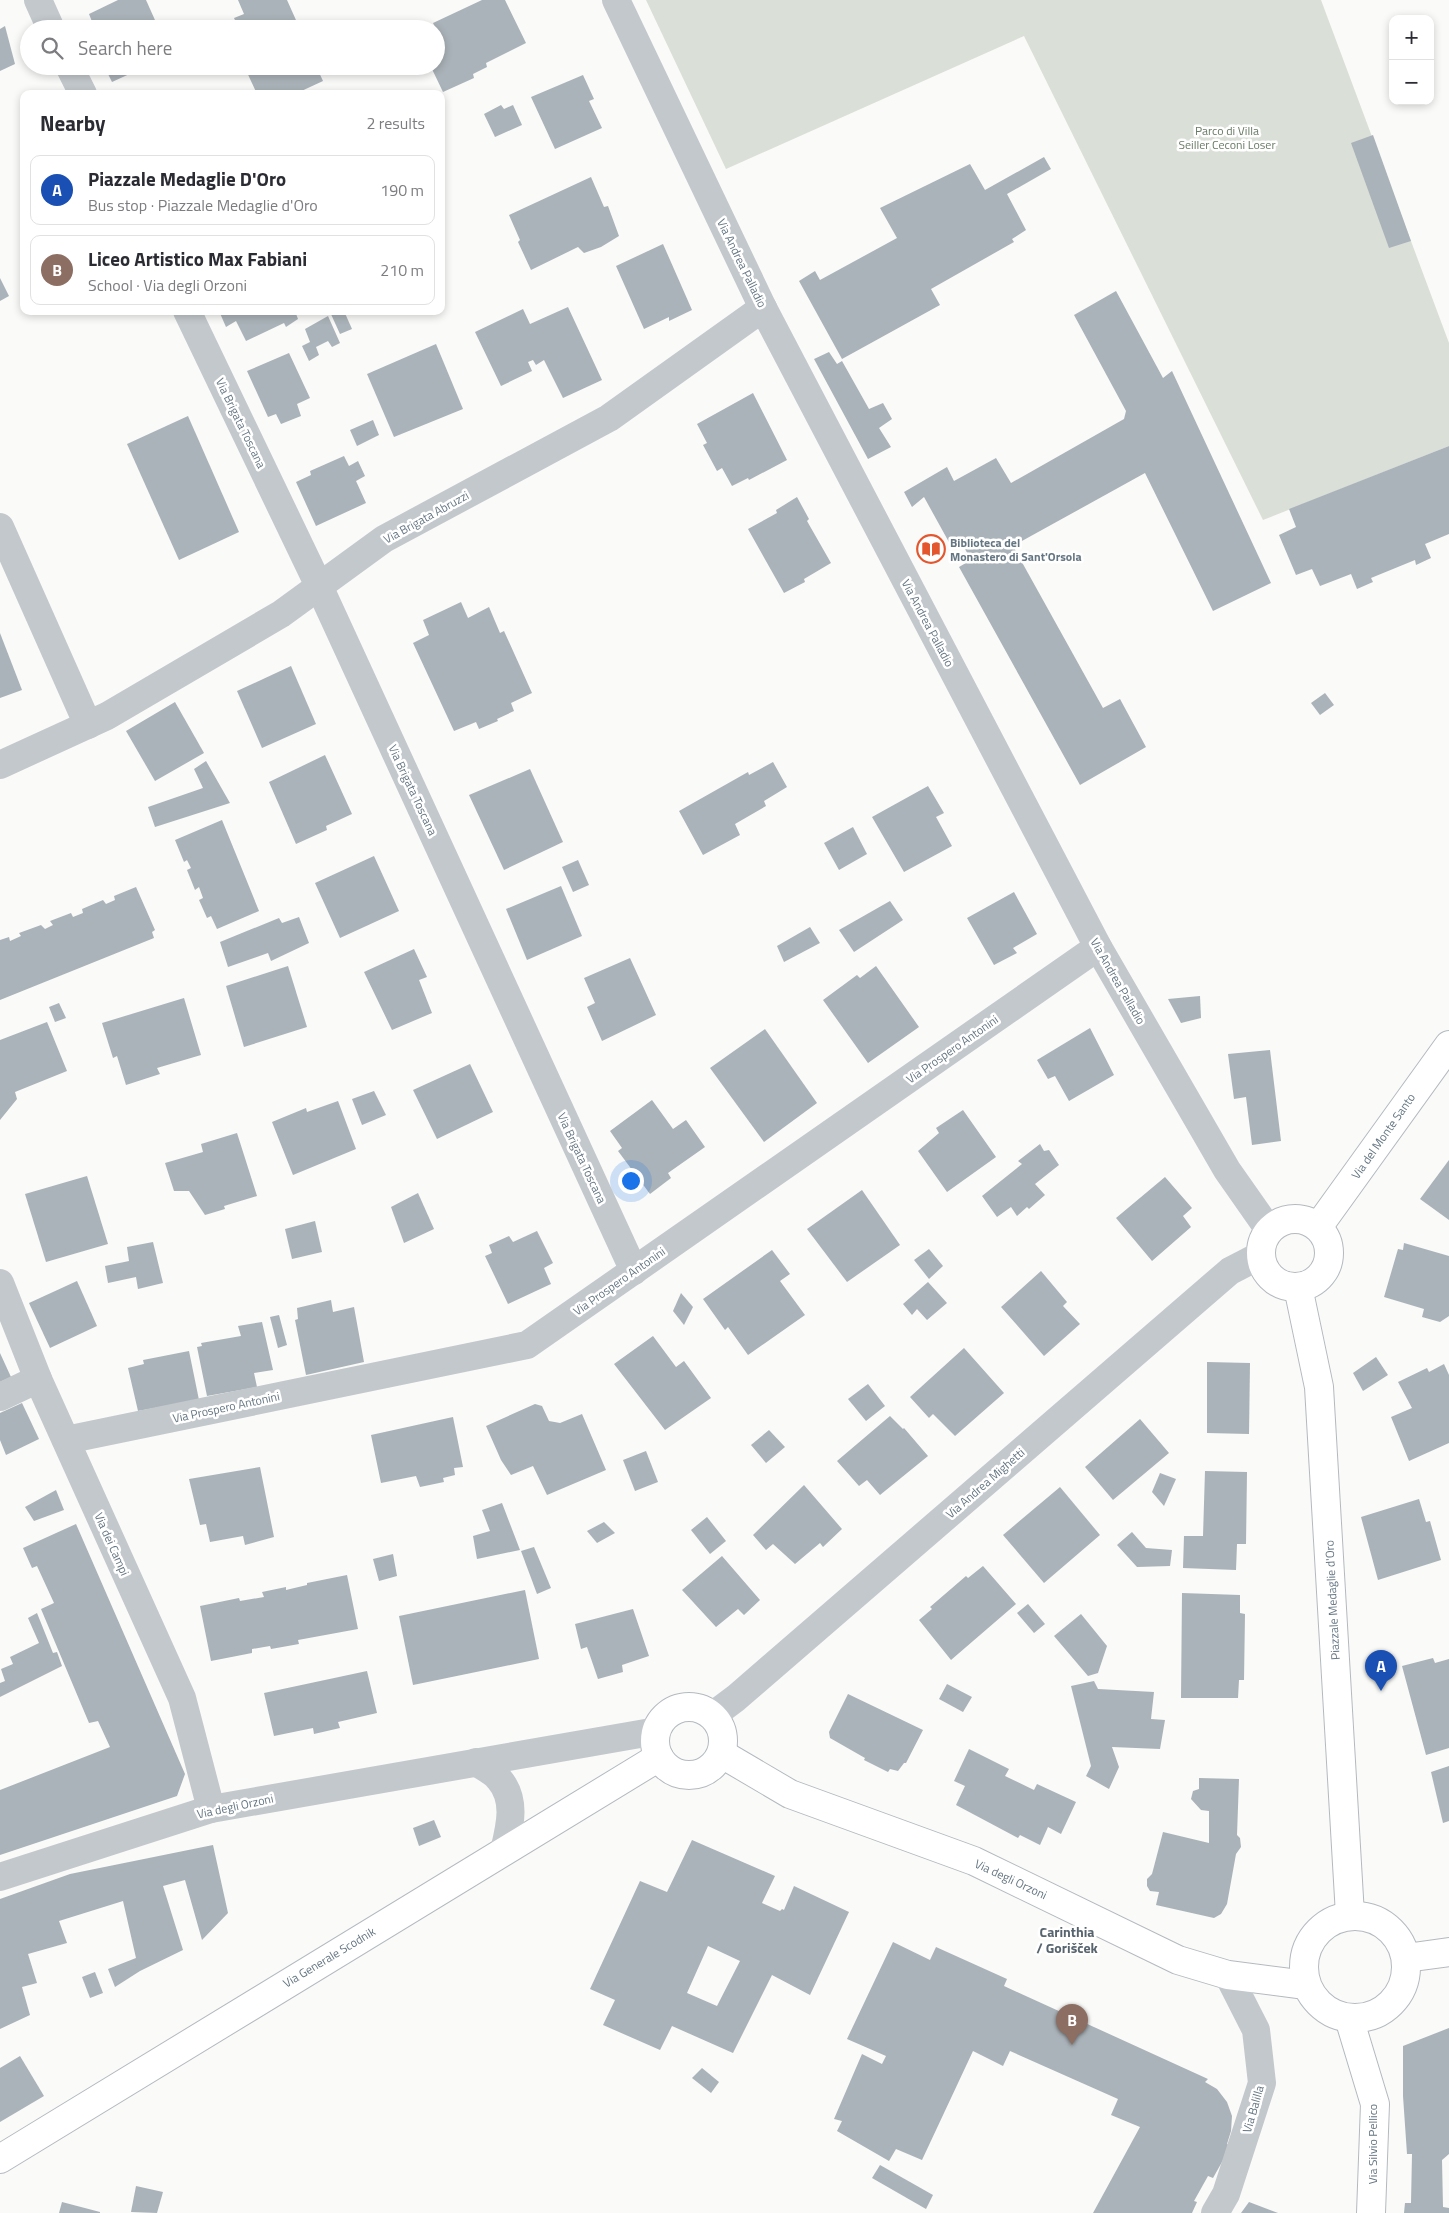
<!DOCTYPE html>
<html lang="en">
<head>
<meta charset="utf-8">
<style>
  body { margin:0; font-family:"Titillium Web",sans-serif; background:#f2f2f3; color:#2b2b33 }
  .controls { position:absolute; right:15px; top:15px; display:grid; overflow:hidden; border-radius:10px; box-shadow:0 2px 8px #0003 }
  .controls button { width:45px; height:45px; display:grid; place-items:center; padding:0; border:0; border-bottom:1px solid #e1e1e2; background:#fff; color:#2b2b33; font:25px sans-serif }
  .you { position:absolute; left:630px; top:1180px; width:18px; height:18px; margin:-12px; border:4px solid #fff; border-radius:50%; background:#1a73e8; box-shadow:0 0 0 8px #1a73e833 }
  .badge { display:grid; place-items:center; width:32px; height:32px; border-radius:50%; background:#db2777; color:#fff; font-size:16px; font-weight:700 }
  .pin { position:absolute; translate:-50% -41px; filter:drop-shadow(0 1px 2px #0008) }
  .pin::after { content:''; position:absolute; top:26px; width:18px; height:15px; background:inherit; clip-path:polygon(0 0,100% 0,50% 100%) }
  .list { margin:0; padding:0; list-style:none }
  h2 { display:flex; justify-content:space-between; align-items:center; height:65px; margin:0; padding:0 20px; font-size:21px }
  h2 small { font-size:16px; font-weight:400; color:#7c7c81 }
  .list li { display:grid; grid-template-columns:32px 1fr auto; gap:15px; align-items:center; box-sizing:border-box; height:70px; margin:0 10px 10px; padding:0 10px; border:1px solid #e1e1e2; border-radius:10px }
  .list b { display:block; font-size:19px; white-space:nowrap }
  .list p { margin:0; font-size:16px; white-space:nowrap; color:#7c7c81 }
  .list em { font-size:16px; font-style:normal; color:#7c7c81 }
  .icon { flex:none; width:28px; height:28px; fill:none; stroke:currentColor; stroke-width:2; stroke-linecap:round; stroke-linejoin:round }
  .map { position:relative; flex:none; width:1449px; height:2213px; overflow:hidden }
  .search { position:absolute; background:#fff; box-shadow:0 2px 8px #0003; left:20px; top:20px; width:425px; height:55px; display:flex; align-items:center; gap:12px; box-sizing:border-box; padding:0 18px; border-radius:28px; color:#7c7c81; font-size:19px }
  .panel { position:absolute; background:#fff; box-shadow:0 2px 8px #0003; left:20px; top:90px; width:425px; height:225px; border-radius:10px }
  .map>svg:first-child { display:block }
</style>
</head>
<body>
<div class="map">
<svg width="1449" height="2213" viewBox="0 0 1449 2213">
  <rect width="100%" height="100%" fill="#fafaf8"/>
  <polygon fill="#dadfd7" points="646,0 1321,0 1449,343 1449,446 1263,520 1024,36 726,169"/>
  <g fill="#aab3b9" fill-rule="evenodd">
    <polygon points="118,0 146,0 159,29 95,29 89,14"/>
    <polygon points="238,0 287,0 300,29 239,29 234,18 244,14"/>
    <polygon points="482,0 505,0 526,43 486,63 487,67 473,74 474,78 443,92 431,67 436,66 436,29 433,23"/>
    <polygon points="5,26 15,64 0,71 0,29"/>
    <polygon points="104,66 147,66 112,82"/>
    <polygon points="244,66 316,66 323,81 295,94 257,94"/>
    <polygon points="583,75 594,99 589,101 602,128 555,149 531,97"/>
    <polygon points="501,105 504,109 513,105 522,125 495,137 484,114"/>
    <polygon points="1373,135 1411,241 1389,248 1351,143"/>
    <polygon points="1044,157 1051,169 1007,194 1026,230 1012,239 1014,242 931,289 940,305 842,359 799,281 815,271 820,280 897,238 880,208 970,164 985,190"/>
    <polygon points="591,177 604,207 608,206 619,236 601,247 584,253 578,247 531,270 518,242 520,240 509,215"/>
    <polygon points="663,244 692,310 669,321 669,317 644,329 616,266"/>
    <polygon points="0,278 9,296 0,301"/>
    <polygon points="1116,291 1163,378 1172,371 1271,583 1213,611 1145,473 1013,546 1103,708 1120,699 1146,747 1080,785 959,567 971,560 959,538 950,544 924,497 912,507 904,492 947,467 954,481 996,458 1011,483 1124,419 1126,411 1074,315"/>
    <polygon points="568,307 602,380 563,398 544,360 536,365 533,360 528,362 532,371 501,386 475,332 523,309 530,324"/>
    <polygon points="219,311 295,311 298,319 286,327 284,323 246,341 236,321 226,327"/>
    <polygon points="344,311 352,329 340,334 330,312"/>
    <polygon points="328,316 340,343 332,347 328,341 316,347 319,355 309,361 302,346 310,342 305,329"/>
    <polygon points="436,344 463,409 394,437 367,374"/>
    <polygon points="829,352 837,364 842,361 869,409 883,403 892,419 879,428 891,447 868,459 814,359"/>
    <polygon points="289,353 310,398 297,404 301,416 281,424 276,414 268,417 247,371"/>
    <polygon points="753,393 787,460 749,480 748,478 732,486 722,468 717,471 703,445 707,443 697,424"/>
    <polygon points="188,416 239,532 179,560 127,444"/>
    <polygon points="373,420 379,435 357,446 350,430"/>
    <polygon points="1449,446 1449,534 1425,544 1431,558 1416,565 1415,560 1371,578 1373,582 1357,589 1351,574 1320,586 1312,569 1296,575 1279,535 1296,527 1289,509"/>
    <polygon points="344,456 349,466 358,461 365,476 356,481 366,503 316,526 296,482 311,475 310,471"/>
    <polygon points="797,497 809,519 807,521 831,563 804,579 805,582 784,593 748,529 777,513 776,510"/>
    <polygon points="461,602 468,618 489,607 500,633 504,631 532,693 511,703 514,711 497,719 498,721 479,729 476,722 454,731 413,643 429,635 423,620"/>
    <polygon points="0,633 22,690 0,698"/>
    <polygon points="291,666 316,724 262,748 237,691"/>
    <polygon points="1325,693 1334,705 1320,715 1311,703"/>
    <polygon points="175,702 204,753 155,781 126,731"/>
    <polygon points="325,755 352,814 326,826 327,830 296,844 269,782"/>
    <polygon points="206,761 230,803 155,827 148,807 203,788 194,769"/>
    <polygon points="773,762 787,787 764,801 766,806 735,824 740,835 703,855 679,811 748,772 749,775"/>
    <polygon points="530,769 563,842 504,870 469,795"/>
    <polygon points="928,786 944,813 936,817 952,846 904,872 872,817"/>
    <polygon points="222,820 259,911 217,929 211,916 207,918 199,900 203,898 199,887 195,890 187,870 191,868 187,860 184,862 175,840"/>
    <polygon points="853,827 867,854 839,870 824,843"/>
    <polygon points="374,856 399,911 340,938 315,883"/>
    <polygon points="578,860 589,885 573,892 562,867"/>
    <polygon points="561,886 582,936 527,960 506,909"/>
    <polygon points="136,887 155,930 152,932 154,938 0,1000 0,940 9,937 10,941 21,936 19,933 41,925 45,929 53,925 50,921 71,913 73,917 83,913 82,909 103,900 106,904 115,900 114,896"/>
    <polygon points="1014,892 1037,934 1013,948 1017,953 994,965 967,918"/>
    <polygon points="890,901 903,920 854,952 839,930"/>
    <polygon points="299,917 309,943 271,961 268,953 228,967 220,942 279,918 282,923"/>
    <polygon points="810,927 820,943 784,962 777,946"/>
    <polygon points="414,949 427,977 419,980 432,1013 392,1030 364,972"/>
    <polygon points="630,958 656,1015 602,1041 587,1007 595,1003 584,978"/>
    <polygon points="288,966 307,1027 244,1047 226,986"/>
    <polygon points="876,966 919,1027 868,1063 823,1000 857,975 860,978"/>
    <polygon points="1200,996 1201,1018 1181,1023 1168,999"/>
    <polygon points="184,998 201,1055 157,1068 160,1074 126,1085 117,1056 113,1058 102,1023"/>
    <polygon points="59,1003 66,1018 55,1022 49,1007"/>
    <polygon points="47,1022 67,1071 15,1092 17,1099 0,1120 0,1040"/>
    <polygon points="1090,1028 1114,1075 1069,1101 1055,1076 1048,1079 1037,1060"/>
    <polygon points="765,1029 817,1103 764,1142 710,1068"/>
    <polygon points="1270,1050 1281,1141 1252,1145 1246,1097 1234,1099 1228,1054"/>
    <polygon points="470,1064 493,1112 437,1139 413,1090"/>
    <polygon points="374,1091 386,1115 362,1125 352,1099"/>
    <polygon points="652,1100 673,1129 686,1120 705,1147 668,1173 671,1178 650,1194 618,1151 622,1148 610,1131"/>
    <polygon points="338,1101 356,1149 293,1175 272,1122 306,1108 307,1112"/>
    <polygon points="963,1110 996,1157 947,1192 918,1151 939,1133 936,1128"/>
    <polygon points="237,1133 257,1196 224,1206 225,1209 205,1215 189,1191 174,1191 165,1163 203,1152 201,1144"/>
    <polygon points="1040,1144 1044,1151 1049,1150 1059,1165 1035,1184 1045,1195 1029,1209 1027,1207 1017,1216 1011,1207 997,1217 982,1196 1022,1164 1018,1161"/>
    <polygon points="1449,1160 1449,1220 1420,1199"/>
    <polygon points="87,1176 108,1244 46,1262 25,1194"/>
    <polygon points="1165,1177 1192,1208 1183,1216 1191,1227 1152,1261 1116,1218"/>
    <polygon points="862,1190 900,1245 847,1282 807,1229"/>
    <polygon points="418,1193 434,1229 404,1243 391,1207"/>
    <polygon points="315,1221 322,1252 292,1259 285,1229"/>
    <polygon points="537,1231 553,1263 544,1268 551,1284 508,1304 485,1256 492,1253 489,1245 509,1236 513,1242"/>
    <polygon points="153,1242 163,1283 138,1289 136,1277 108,1283 105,1266 129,1261 127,1247"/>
    <polygon points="1404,1243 1449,1256 1449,1316 1440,1322 1422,1317 1424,1309 1384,1297 1398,1249 1403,1250"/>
    <polygon points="929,1249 943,1266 929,1279 914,1260"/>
    <polygon points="772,1250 790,1274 780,1281 805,1315 748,1355 728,1327 725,1330 703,1299"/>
    <polygon points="1041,1271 1067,1302 1063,1306 1080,1324 1044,1356 1001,1307"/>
    <polygon points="77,1281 97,1326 50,1348 29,1303"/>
    <polygon points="928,1282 947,1303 927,1320 917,1309 912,1315 903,1304"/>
    <polygon points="681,1293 693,1307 684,1325 673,1311"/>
    <polygon points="331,1300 333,1312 354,1307 364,1362 306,1375 295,1320 298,1319 297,1308"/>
    <polygon points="279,1315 287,1345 278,1348 270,1317"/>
    <polygon points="262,1322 273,1370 254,1373 257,1387 207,1396 197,1347 202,1346 201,1343 241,1336 238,1326"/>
    <polygon points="653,1336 676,1367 684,1361 711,1398 665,1430 614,1364"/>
    <polygon points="964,1348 1004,1393 955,1436 933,1414 929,1418 910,1397"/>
    <polygon points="189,1351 199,1400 138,1411 128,1368 144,1364 143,1360"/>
    <polygon points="0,1353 11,1377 0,1382"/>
    <polygon points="1376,1357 1388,1375 1363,1391 1353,1373"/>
    <polygon points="1207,1362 1250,1363 1249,1434 1207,1433"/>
    <polygon points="1444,1364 1449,1375 1449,1443 1409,1461 1391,1417 1412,1408 1398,1382 1427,1368 1429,1372"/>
    <polygon points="868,1384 885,1406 866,1421 848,1399"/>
    <polygon points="22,1403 39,1439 6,1455 0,1440 0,1413"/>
    <polygon points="535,1404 542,1406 549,1421 560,1423 582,1414 606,1470 547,1495 533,1466 511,1475 501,1460 486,1426"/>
    <polygon points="890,1416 903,1429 904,1428 928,1456 880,1495 867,1480 859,1486 837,1461"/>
    <polygon points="453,1417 463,1467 454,1468 455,1475 443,1478 444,1482 420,1487 416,1476 381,1483 371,1435"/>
    <polygon points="1140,1419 1169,1453 1113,1500 1085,1467"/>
    <polygon points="769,1430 785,1447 766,1463 751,1445"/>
    <polygon points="646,1451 658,1482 635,1491 623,1460"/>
    <polygon points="260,1467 274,1537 245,1545 243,1536 210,1542 206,1524 200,1525 189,1479"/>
    <polygon points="1205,1471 1247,1472 1246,1544 1237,1544 1236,1570 1183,1568 1184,1536 1203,1536"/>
    <polygon points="1160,1473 1176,1479 1164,1506 1152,1492"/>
    <polygon points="804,1485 842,1529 823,1547 820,1543 795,1564 773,1544 766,1550 753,1535"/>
    <polygon points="1060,1487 1100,1535 1044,1583 1003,1535"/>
    <polygon points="56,1490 64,1510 34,1521 25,1507"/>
    <polygon points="1419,1499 1426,1522 1430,1521 1441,1560 1378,1580 1361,1517"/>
    <polygon points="502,1503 520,1550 477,1559 473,1536 490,1531 482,1510"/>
    <polygon points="707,1517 726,1541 710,1554 691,1530"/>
    <polygon points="604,1522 615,1533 597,1543 587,1531"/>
    <polygon points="76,1524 185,1774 177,1796 0,1855 0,1790 110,1747 98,1721 89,1723 41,1609 54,1603 37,1566 32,1568 23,1548"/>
    <polygon points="1132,1532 1146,1548 1172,1550 1170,1566 1137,1567 1117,1545"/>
    <polygon points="534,1547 551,1588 537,1594 521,1551"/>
    <polygon points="393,1554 397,1576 379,1581 373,1559"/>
    <polygon points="722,1556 760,1600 744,1615 738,1609 716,1627 682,1590"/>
    <polygon points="983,1566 1016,1604 951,1660 919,1620 932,1609 930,1607 966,1576 968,1578"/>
    <polygon points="347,1575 358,1629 298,1640 299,1644 271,1649 270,1646 252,1649 252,1653 211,1661 200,1606 239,1598 240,1601 264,1597 262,1592 286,1587 286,1590 307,1585 307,1583"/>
    <polygon points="525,1590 539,1659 413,1685 399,1616"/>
    <polygon points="1182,1593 1240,1595 1240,1613 1245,1614 1244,1680 1239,1680 1238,1698 1181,1698"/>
    <polygon points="1028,1604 1045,1624 1034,1633 1017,1613"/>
    <polygon points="633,1609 649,1656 622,1665 623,1672 598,1679 587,1647 581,1649 575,1624"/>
    <polygon points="37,1613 53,1653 57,1652 62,1666 0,1697 0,1683 5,1681 1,1669 13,1664 10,1657 39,1643 28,1618"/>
    <polygon points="1081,1614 1107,1646 1098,1673 1088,1676 1054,1636"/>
    <polygon points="1433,1658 1435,1663 1449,1659 1449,1748 1426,1755 1402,1666"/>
    <polygon points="367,1671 377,1713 338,1722 340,1728 314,1734 313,1728 274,1736 264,1693"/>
    <polygon points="1094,1681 1098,1689 1154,1692 1151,1719 1165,1720 1160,1749 1112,1747 1119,1767 1109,1789 1086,1776 1091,1766 1071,1686"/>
    <polygon points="947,1684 972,1697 963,1712 939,1699"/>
    <polygon points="848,1694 923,1730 906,1763 904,1763 898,1771 890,1769 888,1772 864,1760 865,1758 830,1738 829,1732"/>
    <polygon points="969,1749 1009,1769 1005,1776 1034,1790 1037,1784 1076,1802 1061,1834 1048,1827 1040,1845 1020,1835 1018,1838 956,1805 965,1786 954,1781"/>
    <polygon points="1449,1766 1449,1821 1443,1823 1431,1772"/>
    <polygon points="1199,1778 1239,1779 1237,1835 1240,1838 1241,1847 1236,1854 1227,1904 1221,1914 1214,1918 1156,1905 1159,1892 1150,1891 1147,1886 1147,1879 1152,1874 1163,1832 1209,1843 1209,1811 1201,1810 1191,1799 1193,1791 1199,1789"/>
    <polygon points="434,1820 441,1837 419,1846 413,1828"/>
    <path d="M692,1840L775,1876L762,1903L780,1911L782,1909L784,1910L794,1886L849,1912L810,1995L772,1975L733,2053L672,2026L660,2050L603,2025L615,2000L590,1989L640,1881L667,1892ZM708,1946L740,1961L717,2006L687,1993Z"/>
    <polygon points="213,1845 228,1913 202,1940 185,1880 163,1886 183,1950 140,1971 115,1987 108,1969 136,1958 123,1901 59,1921 67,1943 28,1954 37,1983 22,1987 30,2015 0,2029 0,1899 70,1874"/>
    <polygon points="893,1942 930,1960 936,1947 1007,1979 1004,1986 1208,2079 1205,2082 1217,2089 1227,2102 1232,2116 1231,2131 1227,2144 1231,2146 1213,2178 1208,2176 1194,2201 1197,2202 1192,2213 1093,2213 1140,2127 1111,2115 1118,2099 1010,2051 1003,2066 973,2051 922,2160 896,2149 889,2161 837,2131 842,2121 834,2119 862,2054 882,2064 886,2056 847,2039"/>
    <polygon points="95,1972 103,1993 90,1998 82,1977"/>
    <polygon points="1449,2028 1449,2154 1442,2160 1443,2207 1449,2208 1449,2213 1404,2213 1405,2203 1411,2203 1412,2154 1407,2154 1403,2096 1403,2046"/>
    <polygon points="20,2056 44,2096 0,2122 0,2068"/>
    <polygon points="702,2068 719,2082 711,2093 692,2078"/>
    <polygon points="880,2165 933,2195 926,2209 872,2178"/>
    <polygon points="136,2186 163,2192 157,2213 131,2212"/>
    <polygon points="62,2202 100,2212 100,2213 59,2213"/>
    <polygon points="1249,2202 1278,2213 1241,2213"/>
  </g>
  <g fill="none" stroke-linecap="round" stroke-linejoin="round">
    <defs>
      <g id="secondary">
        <circle cx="1295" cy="1253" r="34"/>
        <polyline points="1318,1227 1449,1045"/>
        <polyline points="1298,1287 1319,1387 1350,1915"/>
        <circle cx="689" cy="1741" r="34"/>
        <polyline points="722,1754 790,1794 974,1861 1178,1960 1228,1975 1306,1985"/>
        <circle cx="1355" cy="1967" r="51"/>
        <polyline points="1406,1958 1449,1952"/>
        <polyline points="1349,2018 1375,2104 1371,2213"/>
        <polyline points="0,2159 659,1757"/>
      </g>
    </defs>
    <use href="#secondary" stroke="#b3babf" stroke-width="30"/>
    <g stroke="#c3c8cc" stroke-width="28">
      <polyline points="38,0 51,29"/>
      <polyline points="616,0 763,308 1098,947 1227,1170 1269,1230"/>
      <polyline points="69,66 83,94"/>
      <polyline points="187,311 319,586 634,1271"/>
      <polyline points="0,527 88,725"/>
      <polyline points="0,765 107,716 281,614 384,539 609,418 763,308"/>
      <polyline points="0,1283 38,1379 182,1698 211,1809"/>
      <polyline points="0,1397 38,1379"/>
      <polyline points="66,1440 527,1345 1098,947"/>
      <polyline points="1215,2213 1226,2194 1262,2083 1256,2030 1228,1975"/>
    </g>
    <g stroke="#c3c8cc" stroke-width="28">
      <polyline points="712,1716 736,1698 1230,1271 1261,1255"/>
      <path d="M476,1762C483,1767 494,1772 499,1779C517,1800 510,1826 504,1851"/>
      <polyline points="0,1877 211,1809 657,1731"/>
    </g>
    <use href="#secondary" stroke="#fff" stroke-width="28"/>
  </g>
  <defs>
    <symbol id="library-ring" viewBox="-11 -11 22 22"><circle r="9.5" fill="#fff" stroke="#e4572e" stroke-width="1.5"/><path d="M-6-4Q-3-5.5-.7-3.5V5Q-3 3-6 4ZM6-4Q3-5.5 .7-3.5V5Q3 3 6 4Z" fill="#e4572e"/></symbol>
  </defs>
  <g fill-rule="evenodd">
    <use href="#library-ring" x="915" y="533" width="32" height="32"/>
  </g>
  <g text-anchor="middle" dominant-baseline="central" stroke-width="5" stroke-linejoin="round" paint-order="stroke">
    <g font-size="12" fill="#687a64" stroke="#fff">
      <text x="1227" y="130">Parco di Villa<tspan x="1227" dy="14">Seiller Ceconi Loser</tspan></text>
    </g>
    <g font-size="12" fill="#657683" stroke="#fff">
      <text transform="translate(742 263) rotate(64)">Via Andrea Palladio</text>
      <text transform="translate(241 423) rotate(64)">Via Brigata Toscana</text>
      <text transform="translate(426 517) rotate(-29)">Via Brigata Abruzzi</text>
      <text transform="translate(928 623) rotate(62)">Via Andrea Palladio</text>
      <text transform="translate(413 790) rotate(65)">Via Brigata Toscana</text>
      <text transform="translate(1118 981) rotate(60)">Via Andrea Palladio</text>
      <text transform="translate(952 1049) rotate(-35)">Via Prospero Antonini</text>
      <text transform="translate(1383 1136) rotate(-55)">Via del Monte Santo</text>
      <text transform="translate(582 1158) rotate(65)">Via Brigata Toscana</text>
      <text transform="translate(619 1281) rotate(-35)">Via Prospero Antonini</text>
      <text transform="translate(226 1407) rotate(-12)">Via Prospero Antonini</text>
      <text transform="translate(985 1483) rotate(-41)">Via Andrea Mighetti</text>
      <text transform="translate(112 1544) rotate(66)">Via dei Campi</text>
      <text transform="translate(1332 1600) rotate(-93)">Piazzale Medaglie d'Oro</text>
      <text transform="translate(235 1806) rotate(-12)">Via degli Orzoni</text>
      <text transform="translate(1011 1879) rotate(25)">Via degli Orzoni</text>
      <text transform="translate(329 1957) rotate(-31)">Via Generale Scodnik</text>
      <text transform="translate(1253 2109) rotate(-74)">Via Balilla</text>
      <text transform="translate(1372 2144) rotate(-90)">Via Silvio Pellico</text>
    </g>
    <g font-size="12" font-weight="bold" fill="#657683" stroke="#fff" text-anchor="start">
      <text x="950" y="542">Biblioteca del<tspan x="950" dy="14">Monastero di Sant'Orsola</tspan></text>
    </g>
    <g font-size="14" font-weight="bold" fill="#57646e" stroke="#fff">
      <text x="1067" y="1931">Carinthia<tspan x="1067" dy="16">/ Gorišček</tspan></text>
    </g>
  </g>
</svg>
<div class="controls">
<button>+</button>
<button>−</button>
</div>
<div class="you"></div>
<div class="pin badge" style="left:1381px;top:1691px;background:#1a4fb4">A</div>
<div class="pin badge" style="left:1072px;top:2045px;background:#8d6e63">B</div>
<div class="search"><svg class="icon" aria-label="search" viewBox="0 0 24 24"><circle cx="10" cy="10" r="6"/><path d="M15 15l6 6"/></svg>Search here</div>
<section class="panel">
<h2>Nearby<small>2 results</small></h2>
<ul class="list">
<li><span class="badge" style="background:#1a4fb4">A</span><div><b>Piazzale Medaglie D'Oro</b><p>Bus stop · Piazzale Medaglie d'Oro</p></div><em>190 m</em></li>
<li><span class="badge" style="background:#8d6e63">B</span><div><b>Liceo Artistico Max Fabiani</b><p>School · Via degli Orzoni</p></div><em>210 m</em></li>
</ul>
</section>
</div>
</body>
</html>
